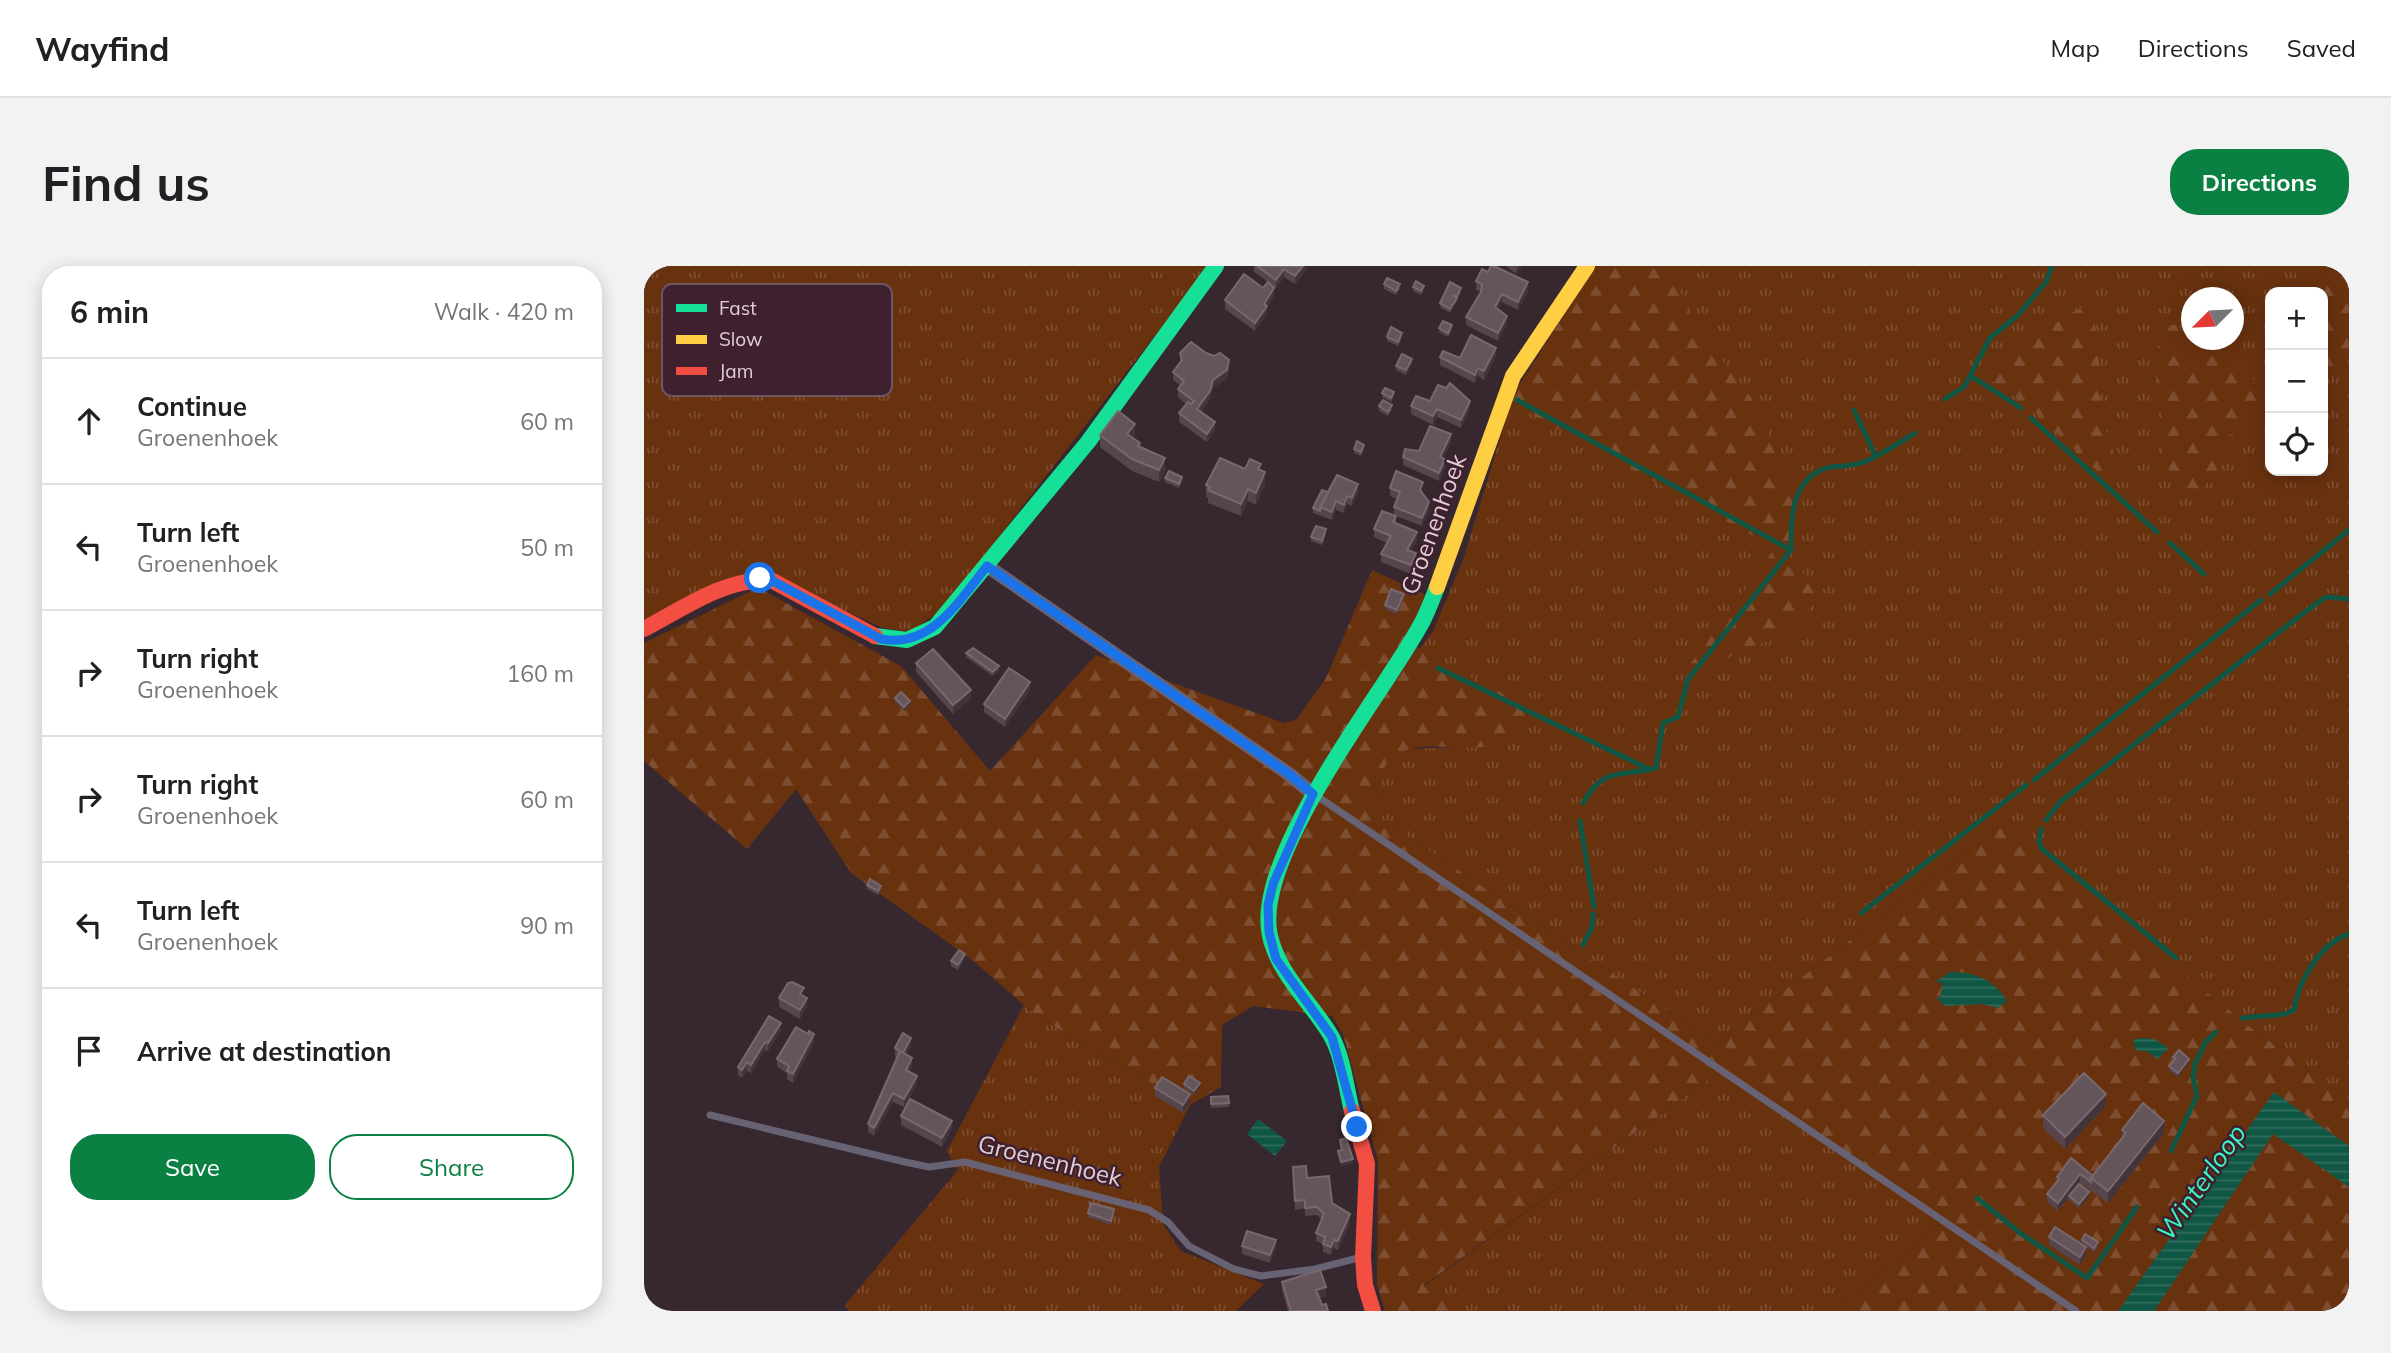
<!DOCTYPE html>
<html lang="en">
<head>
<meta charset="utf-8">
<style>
  body { margin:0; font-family:Mulish,sans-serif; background:#f2f2f2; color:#202124 }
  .controls { position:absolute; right:21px; top:21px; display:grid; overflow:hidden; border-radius:14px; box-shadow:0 4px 18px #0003 }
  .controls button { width:63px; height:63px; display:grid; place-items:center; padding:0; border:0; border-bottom:2px solid #e0e0e0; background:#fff; color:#202124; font:35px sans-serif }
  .compass { position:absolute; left:1537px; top:21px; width:63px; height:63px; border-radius:50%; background:#fff; box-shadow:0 4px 18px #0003; rotate:246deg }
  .stop { position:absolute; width:21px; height:21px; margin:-16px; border:5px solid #1a73e8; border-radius:50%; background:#fff }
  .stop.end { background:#1a73e8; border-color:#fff; box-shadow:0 2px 7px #0008 }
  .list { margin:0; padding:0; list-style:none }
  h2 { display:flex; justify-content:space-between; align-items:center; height:91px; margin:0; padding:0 28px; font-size:30px }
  h2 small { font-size:23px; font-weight:400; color:#757577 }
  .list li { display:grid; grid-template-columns:46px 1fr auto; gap:21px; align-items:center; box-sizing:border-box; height:126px; padding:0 28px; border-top:2px solid #e0e0e0 }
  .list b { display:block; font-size:26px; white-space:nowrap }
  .list p { margin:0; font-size:23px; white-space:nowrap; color:#757577 }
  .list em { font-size:23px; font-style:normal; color:#757577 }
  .actions { display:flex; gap:14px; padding:21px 28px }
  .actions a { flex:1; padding:16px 0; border:2px solid #0b8043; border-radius:28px; text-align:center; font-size:24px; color:#0b8043 }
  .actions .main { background:#0b8043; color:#fff }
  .icon { flex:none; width:38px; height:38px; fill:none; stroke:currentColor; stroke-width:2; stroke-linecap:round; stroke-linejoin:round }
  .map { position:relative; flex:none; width:1705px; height:1045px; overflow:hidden; border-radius:28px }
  header { display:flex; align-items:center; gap:42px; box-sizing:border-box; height:98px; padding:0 35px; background:#fff; border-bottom:2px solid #e0e0e0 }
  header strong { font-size:33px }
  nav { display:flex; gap:38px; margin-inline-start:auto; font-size:24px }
  .intro { display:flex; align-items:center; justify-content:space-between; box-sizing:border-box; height:168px; padding:0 42px }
  h1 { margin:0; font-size:49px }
  .button { padding:18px 32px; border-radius:28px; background:#0b8043; color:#fff; font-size:24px; font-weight:700 }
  main { display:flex; gap:42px; padding:0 42px }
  aside { flex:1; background:#fff; border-radius:28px; box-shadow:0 4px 18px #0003 }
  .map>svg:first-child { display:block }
</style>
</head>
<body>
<header>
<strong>Wayfind</strong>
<nav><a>Map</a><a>Directions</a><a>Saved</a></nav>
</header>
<div class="intro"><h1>Find us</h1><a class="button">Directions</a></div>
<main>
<aside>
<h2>6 min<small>Walk · 420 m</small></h2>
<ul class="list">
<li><svg class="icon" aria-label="ahead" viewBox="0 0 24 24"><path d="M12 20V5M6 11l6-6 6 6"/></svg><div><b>Continue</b><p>Groenenhoek</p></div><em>60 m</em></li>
<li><svg class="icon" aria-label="left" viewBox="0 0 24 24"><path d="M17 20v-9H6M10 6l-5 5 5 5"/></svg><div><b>Turn left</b><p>Groenenhoek</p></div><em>50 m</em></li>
<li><svg class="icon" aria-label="right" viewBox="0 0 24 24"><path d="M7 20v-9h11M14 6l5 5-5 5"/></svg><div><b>Turn right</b><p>Groenenhoek</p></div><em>160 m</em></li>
<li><svg class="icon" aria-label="right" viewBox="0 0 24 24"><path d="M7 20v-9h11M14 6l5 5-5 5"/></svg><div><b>Turn right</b><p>Groenenhoek</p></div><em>60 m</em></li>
<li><svg class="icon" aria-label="left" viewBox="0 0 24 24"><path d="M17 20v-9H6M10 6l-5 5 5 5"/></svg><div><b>Turn left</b><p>Groenenhoek</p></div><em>90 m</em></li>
<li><svg class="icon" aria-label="arrive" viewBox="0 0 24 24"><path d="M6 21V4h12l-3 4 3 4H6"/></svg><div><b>Arrive at destination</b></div></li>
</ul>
<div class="actions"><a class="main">Save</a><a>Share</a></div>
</aside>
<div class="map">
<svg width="1705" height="1045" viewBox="0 0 1705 1045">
  <defs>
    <pattern id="grass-tufts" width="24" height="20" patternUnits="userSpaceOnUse" patternTransform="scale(1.75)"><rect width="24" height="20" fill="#69320f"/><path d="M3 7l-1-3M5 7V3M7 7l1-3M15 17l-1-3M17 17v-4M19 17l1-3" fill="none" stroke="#7e4e31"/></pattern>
    <pattern id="forest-firs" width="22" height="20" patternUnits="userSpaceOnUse" patternTransform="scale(1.75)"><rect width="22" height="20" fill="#69320f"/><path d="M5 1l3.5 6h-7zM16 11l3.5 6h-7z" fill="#7e4e31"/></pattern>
    <pattern id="water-rules" width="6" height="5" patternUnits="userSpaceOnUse" patternTransform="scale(1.75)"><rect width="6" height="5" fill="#0f5644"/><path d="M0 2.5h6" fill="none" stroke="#326d5e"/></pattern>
  </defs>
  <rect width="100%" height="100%" fill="#37272f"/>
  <g fill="url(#grass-tufts)" fill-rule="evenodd">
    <polygon points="0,0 565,0 299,343 266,366 239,362 111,303 0,355"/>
    <path d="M951,0H1705V834L1606,761L1353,559L1323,585L1072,777L739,554L733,534L734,512L748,489L765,483L838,480L862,473L888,445L775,384L789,365L819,294L867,137ZM1626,26H1679V205H1626ZM1548,32H1590V74H1548Z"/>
    <polygon points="380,739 394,751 546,839 515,901 519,958 537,985 620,1018 592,1045 205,1045 201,1039 314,904 303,885"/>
    <polygon points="1075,806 1298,956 1190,1045 820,1045 779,1021"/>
  </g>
  <g fill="url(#forest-firs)">
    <path d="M951,0H1022V12L1045,36L1046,52L1064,69V80C1084,99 1109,130 1120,155C1130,176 1129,199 1149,214H1165L1149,238L1144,288L1177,329L1142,369L1090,387L1070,405L1051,403L1047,397L1131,282L867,137L872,124Z"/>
    <polygon points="1688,0 1705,0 1705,84 1679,120 1679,26 1668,26"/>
    <polygon points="1446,36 1454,73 1457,151 1476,205 1460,211 1384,140 1333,105"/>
    <polygon points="1517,59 1532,59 1546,90 1590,85 1625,136 1595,165 1571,174 1579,196 1556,226 1534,226 1519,188 1518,151 1511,106"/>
    <path d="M728,304L788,332L765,377L889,444C881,453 872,467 863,473C826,496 766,461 740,502C729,519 733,535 739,554L1072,777L1323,585L1353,558L1606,761L1705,834V1045H1190L1298,956L1075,806L779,1020L820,1045H741L733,1019L734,895L699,768L688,750L609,740L578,759L577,821L546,839L394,751L327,693L207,607L152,523L103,583L0,495V377L109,324L120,325L257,400L346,505L452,389L640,457L652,454L682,412Z"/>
  </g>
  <g fill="url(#water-rules)">
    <path d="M1306,706C1329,705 1351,714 1363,735L1354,742L1338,738L1301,740L1291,731L1296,732L1299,717L1291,716Z"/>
    <polygon points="1494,772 1510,773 1525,782 1513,793 1504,786 1492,784 1489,775"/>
    <polygon points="1630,826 1705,880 1705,921 1629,868 1510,1045 1474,1045"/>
    <polygon points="614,853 643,875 631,890 603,868"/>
  </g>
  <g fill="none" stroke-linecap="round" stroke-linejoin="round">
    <g stroke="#0f5644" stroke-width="5">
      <polyline points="1327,110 1377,142"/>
      <polyline points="1301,133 1320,121 1346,72 1374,49 1402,16 1408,0"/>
      <polyline points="873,134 1147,284"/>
      <polyline points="1210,144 1231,189"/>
      <polyline points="1387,152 1513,266"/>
      <polyline points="1526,277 1560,308"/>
      <polyline points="1626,328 1705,264"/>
      <polyline points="794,402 1005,503"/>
      <polyline points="1390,514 1617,334"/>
      <path d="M939,537C959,500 977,511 1012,502L1019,457L1034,451L1044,413L1147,284C1147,254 1146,214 1182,202C1194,199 1208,201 1220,196C1237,189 1255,177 1271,167"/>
      <polyline points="1402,554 1416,536 1662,345 1682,331 1705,333"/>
      <polyline points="936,555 950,641"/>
      <polyline points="1397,563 1395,575 1398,583 1532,692"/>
      <polyline points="1217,647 1382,519"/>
      <polyline points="939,679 948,661 949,648"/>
      <path d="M1598,752L1641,748L1650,744C1654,715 1677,677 1705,668"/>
      <polyline points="1527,885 1553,830 1549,811 1551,798 1561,777 1572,766"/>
      <polyline points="1333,932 1376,967 1443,1012 1493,941"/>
    </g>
    <g stroke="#676375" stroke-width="7">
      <polyline points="670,528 1432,1045"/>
      <polyline points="66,849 261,896 285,901 321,896 505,944 524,956 545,980 590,1003 617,1010 671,1003 718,991"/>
    </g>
    <polyline stroke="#676375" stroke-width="14" points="343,300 645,508 669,528"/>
    <g stroke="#16e098" stroke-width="16">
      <polyline points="231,370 263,374 291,361 444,176 572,0"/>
      <path d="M708,845C702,822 699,789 686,768C666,735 635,709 626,670C608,591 737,431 776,360C783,348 788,334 793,321"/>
    </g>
    <polyline stroke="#ffcf43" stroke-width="16" points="793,321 869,110 943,0"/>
    <g stroke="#f24e42" stroke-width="16">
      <path d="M0,363C40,342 81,312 127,314L231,370"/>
      <polyline points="708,845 723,898 719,991 721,1019 729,1045"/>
    </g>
  </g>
  <g fill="#56464b">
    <polygon points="610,0 662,0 662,4 651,18 640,11 632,22 610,6"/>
    <polygon points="862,0 878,0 872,8"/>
    <polygon points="832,15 884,25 874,44 858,36 854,43 863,58 854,75 822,59 822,51 837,26 832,24"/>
    <polygon points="740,18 756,22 752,29 740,23"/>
    <polygon points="769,21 780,24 777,29 769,25"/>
    <polygon points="817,26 806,47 796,41 796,37"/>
    <polygon points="630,30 623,41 623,48 611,65 581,43 581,34"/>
    <polygon points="795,62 808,63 804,71 795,66"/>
    <polygon points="743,71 758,71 754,80 743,75"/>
    <polygon points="536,87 585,102 583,112 569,122 566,133 557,146 571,164 563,176 535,156 535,147 542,138 534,131 534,123 537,120 529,114 529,106 536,96"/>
    <polygon points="852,90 840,114 834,110 831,117 796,99 796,91 816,92"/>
    <polygon points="768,97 762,109 752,104 752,100"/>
    <polygon points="738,127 750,130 747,136 738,131"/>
    <polygon points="786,135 826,143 817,162 793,151 789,159 767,148 767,140"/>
    <polygon points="735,140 748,143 744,150 735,145"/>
    <polygon points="456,169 491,170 489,173 496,181 521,204 515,216 488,205 456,181"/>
    <polygon points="807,176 799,192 801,201 795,215 759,199 759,191"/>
    <polygon points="710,183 720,183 717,190 710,187"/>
    <polygon points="601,203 617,204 621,218 612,239 604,235 597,250 564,237 564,232 562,231 562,219"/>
    <polygon points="521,212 538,215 535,222 521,216"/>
    <polygon points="746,222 779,224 778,227 785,244 778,260 752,250 752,257 773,274 767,285 772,295 767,308 737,296 737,288 743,277 730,271 730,263 750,249 750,241 753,233 746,230"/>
    <polygon points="684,226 714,226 708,240 703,238 700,247 692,244 688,254 669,247 669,242"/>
    <polygon points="682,268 678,279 667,275 667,271"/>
    <polygon points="760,332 753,348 741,343 741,339"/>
    <polygon points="322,387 355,405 349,410 322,391"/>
    <polygon points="272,397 327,432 309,448 272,406"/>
    <polygon points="386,424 361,461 340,446 340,438"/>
    <polygon points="251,432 266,439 260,445 251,436"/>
    <polygon points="223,619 237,624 234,629 223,623"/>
    <polygon points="321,692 314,704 307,700 307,695"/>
    <polygon points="160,730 163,740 156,753 135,741 135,732"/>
    <polygon points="125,750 137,765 124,785 121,784 107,807 103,805 98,812 94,809 94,801"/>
    <polygon points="170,776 149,817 143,813 143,807 133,801 133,793"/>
    <polygon points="267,780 262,789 268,800 265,805 273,818 260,841 249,836 230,870 224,866 224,858 253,792 251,791 251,782"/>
    <polygon points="1529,791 1545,797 1534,811 1525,804 1525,800 1529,795"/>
    <polygon points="540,818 556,821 550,829 540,822"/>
    <polygon points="511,822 546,836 539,847 511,830"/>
    <polygon points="584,830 585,841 567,842 567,831"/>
    <polygon points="1462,840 1421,883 1399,862 1399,849"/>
    <polygon points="257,850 308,863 298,881 257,859"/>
    <polygon points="1478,864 1520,867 1464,937 1436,917 1435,918 1445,931 1435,942 1425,934 1425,931 1414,945 1403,936 1403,928 1413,915 1413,911 1427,892 1449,910 1478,872"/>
    <polygon points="649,901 663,912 688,937 706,957 694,984 690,982 687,989 679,986 679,978 672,975 672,967 678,954 673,949 661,950 661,942 651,944"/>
    <polygon points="444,947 470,948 467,959 444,951"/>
    <polygon points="1405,971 1438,978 1438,974 1454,980 1450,986 1442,981 1442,989 1436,999 1405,979"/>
    <polygon points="598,980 632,982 626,997 598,988"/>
    <polygon points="638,1016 682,1030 675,1032 678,1039 684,1045 644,1045 638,1024"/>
  </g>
  <g fill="#43343a">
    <polygon points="659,0 662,0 662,4 651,18 651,10"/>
    <polygon points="875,0 878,0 872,8 872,4"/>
    <polygon points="640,3 640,11 632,22 632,14"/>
    <polygon points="884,16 884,25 874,44 874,36"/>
    <polygon points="630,22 630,30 623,41 623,48 611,65 611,57 620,38"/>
    <polygon points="858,28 858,36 851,49 851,41"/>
    <polygon points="813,32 813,36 806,47 806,43"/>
    <polygon points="863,50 863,58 854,75 854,67"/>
    <polygon points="852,82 852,90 840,114 840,105"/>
    <polygon points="768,93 768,97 762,109 762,104"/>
    <polygon points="585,94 583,112 569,122 566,133 553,151 553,143 569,114"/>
    <polygon points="834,102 834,110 831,117 831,109"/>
    <polygon points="826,135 826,143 817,162 817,154"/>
    <polygon points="793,143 793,151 789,159 789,150"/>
    <polygon points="571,156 571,164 563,176 563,168"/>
    <polygon points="491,158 491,170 483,180 483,168"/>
    <polygon points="807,168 807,176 796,199 796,191"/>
    <polygon points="521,192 521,204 515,216 515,204"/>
    <polygon points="801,193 801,201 795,215 795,207"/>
    <polygon points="621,206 621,218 612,239 612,227"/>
    <polygon points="714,218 714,226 708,240 708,232"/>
    <polygon points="604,223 604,235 597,250 597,238"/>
    <polygon points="703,230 703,238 700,247 700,239"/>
    <polygon points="692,235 692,244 688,254 688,246"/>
    <polygon points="785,236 785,244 778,260 778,252"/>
    <polygon points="773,266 773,274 763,292 763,284"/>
    <polygon points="772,287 772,295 767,308 767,299"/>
    <polygon points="760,328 760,332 753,348 753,344"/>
    <polygon points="355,400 355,405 349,410 349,406"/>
    <polygon points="386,416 386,424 361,461 361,453"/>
    <polygon points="327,424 327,432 309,448 309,439"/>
    <polygon points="266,435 266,439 260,445 260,441"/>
    <polygon points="321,688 321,692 314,704 314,699"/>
    <polygon points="163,732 163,740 156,753 156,744"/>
    <polygon points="137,757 137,765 124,785 124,777"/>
    <polygon points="170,768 170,776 149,817 149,808"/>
    <polygon points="267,772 267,780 259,795 259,787"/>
    <polygon points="121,776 121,784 107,807 107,799"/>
    <polygon points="268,792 268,800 262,812 262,804"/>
    <polygon points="1545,793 1545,797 1534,811 1534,807"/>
    <polygon points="103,796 103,805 98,812 98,804"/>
    <polygon points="273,810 273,818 260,841 260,833"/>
    <polygon points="556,817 556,821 550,829 550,825"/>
    <polygon points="249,827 249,836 230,870 230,862"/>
    <polygon points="546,828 546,836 539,847 539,839"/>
    <polygon points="1462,828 1462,840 1421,883 1421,871"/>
    <polygon points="308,855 308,863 298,881 298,872"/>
    <polygon points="1520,855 1520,867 1464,937 1464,925"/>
    <polygon points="709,893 709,897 697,900 697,896"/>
    <polygon points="1436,908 1436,917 1414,945 1414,937"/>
    <polygon points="1445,926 1445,931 1435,942 1435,938"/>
    <polygon points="706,948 706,957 694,984 694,975"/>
    <polygon points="632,974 632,982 626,997 626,989"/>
    <polygon points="690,974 690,982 687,989 687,981"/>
    <polygon points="1442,981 1442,989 1436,999 1436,991"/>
    <polygon points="682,1021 682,1030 672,1033 672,1024"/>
  </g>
  <g fill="#64555a" stroke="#78686e" stroke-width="2">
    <polygon points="613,0 659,0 651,10 640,3 632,14"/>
    <polygon points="847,0 850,0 884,16 874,36 858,28 851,41 863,50 854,67 822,51 837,26 838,18 832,15 838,3 844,6"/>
    <polygon points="600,8 619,22 624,16 630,22 620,38 623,40 611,57 581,34"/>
    <polygon points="743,12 756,18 752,25 740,18"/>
    <polygon points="772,15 780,20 777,25 769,21"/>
    <polygon points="806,16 817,22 813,30 808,29 813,32 806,43 796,37"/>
    <polygon points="799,55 808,59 804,67 795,62"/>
    <polygon points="747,61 758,67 754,76 743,71"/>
    <polygon points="827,69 852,82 840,105 834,102 831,109 796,91 799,85 816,92"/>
    <polygon points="547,76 562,87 570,90 576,87 585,94 583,104 569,114 566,125 553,143 571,156 563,168 535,147 544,136 547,138 550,135 534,123 540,115 529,106 538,94 536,87"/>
    <polygon points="758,88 768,93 762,104 752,100"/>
    <polygon points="806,117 826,135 817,154 793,143 789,150 767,140 772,130 786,135 794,119 802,122"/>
    <polygon points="741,122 750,126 747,132 738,127"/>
    <polygon points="739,134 748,139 744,146 735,140"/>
    <polygon points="474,145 491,158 483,168 496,177 494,180 521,192 515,204 488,193 456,169"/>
    <polygon points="786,160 807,168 796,191 801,193 795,207 759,191 761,183 775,185"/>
    <polygon points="713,175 720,179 717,186 710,183"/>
    <polygon points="576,192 601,203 606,193 617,198 614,203 621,206 612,227 604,223 597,238 564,224 566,221 562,219"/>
    <polygon points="525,205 538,211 535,218 521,212"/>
    <polygon points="752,205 779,216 776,224 785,236 778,252 750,241 756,226 746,222"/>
    <polygon points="693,209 714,218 708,232 703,230 700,239 692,235 688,246 676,241"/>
    <polygon points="678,224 684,226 676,241 676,245 669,242"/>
    <polygon points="738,245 752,250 749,256 773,266 763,284 772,287 767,299 737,288 747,270 730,263"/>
    <polygon points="672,260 682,263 678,275 667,271"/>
    <polygon points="747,323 760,328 753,344 741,339"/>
    <polygon points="329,382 355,400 349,406 322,387"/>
    <polygon points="289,383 327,424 309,439 272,397"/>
    <polygon points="365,402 386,416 361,453 340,438"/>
    <polygon points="257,426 266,435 260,441 251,432"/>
    <polygon points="226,613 237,620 234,625 223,619"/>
    <polygon points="315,684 321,688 314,699 307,695"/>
    <polygon points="148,716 160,722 156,728 163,732 156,744 135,732 144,717"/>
    <polygon points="125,750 137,757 124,777 121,776 107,799 103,796 98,804 94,801"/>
    <polygon points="152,761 164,768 165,765 170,768 149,808 143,805 145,800 133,793"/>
    <polygon points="259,767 267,772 259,787 251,782"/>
    <polygon points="1535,784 1545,793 1534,807 1525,800 1532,793 1529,791"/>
    <polygon points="256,785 268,792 262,804 273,810 260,833 249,827 230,862 224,858"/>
    <polygon points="1440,807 1462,828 1421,871 1399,849"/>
    <polygon points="545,810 556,817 550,825 540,818"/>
    <polygon points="518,811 546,828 539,839 511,822"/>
    <polygon points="584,830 585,837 567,838 567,831"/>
    <polygon points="266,833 308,855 298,872 257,850"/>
    <polygon points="1499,837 1520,855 1464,925 1447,912 1482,867 1478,864"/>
    <polygon points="702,872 709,893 697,896 694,885 698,884 696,874"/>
    <polygon points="1427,892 1449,910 1447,912 1447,916 1436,908 1414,937 1403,928 1415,913 1413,911"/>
    <polygon points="662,900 663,912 685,910 688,937 706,948 694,975 690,974 687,981 679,978 681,971 672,967 680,948 673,941 661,942 661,934 651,935 649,901"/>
    <polygon points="1435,918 1445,926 1435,938 1425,930"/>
    <polygon points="447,937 470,943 467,955 444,947"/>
    <polygon points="1411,961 1442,981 1436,991 1405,971"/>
    <polygon points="603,965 632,974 626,989 598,980"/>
    <polygon points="1441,968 1454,976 1450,982 1438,974"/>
    <polygon points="676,1004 682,1021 672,1024 678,1039 682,1038 684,1045 647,1045 638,1016"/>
  </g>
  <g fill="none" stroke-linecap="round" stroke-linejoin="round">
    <path stroke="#1a73e8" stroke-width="9" d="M116,312L127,314L237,373C287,383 316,334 343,300L645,508L669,528L629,618L624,639L625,666L632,693L688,771L713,861"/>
  </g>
  <g text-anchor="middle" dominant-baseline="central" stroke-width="5" stroke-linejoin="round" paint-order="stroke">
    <g font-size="24" fill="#e1cdd6" stroke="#3e202f">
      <text transform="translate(789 258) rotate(-70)">Groenenhoek</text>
      <text transform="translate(406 894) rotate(14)">Groenenhoek</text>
    </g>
    <g font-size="26" font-style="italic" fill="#39f8c4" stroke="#3e202f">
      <text transform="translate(1557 916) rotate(-55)">Winterloop</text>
    </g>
  </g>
  <rect x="18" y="18" width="230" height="112" rx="10" fill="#3e202f" stroke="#6f5461" stroke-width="2"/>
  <rect x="32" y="38" width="31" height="8" fill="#16e098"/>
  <rect x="32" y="69" width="31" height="9" fill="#ffcf43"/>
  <rect x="32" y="101" width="31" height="8" fill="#f24e42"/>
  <g font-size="19" fill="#e1cdd6">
    <text x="75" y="49">Fast</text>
    <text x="75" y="80">Slow</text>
    <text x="75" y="112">Jam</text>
  </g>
</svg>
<div class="controls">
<button>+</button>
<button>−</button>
<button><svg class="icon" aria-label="locate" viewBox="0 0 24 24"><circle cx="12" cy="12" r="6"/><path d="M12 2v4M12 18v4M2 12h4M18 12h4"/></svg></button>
</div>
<svg class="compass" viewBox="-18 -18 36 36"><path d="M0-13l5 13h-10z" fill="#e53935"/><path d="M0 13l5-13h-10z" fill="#757577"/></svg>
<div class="stop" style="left:116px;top:312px"></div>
<div class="stop end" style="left:713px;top:861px"></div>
</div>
</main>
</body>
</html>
